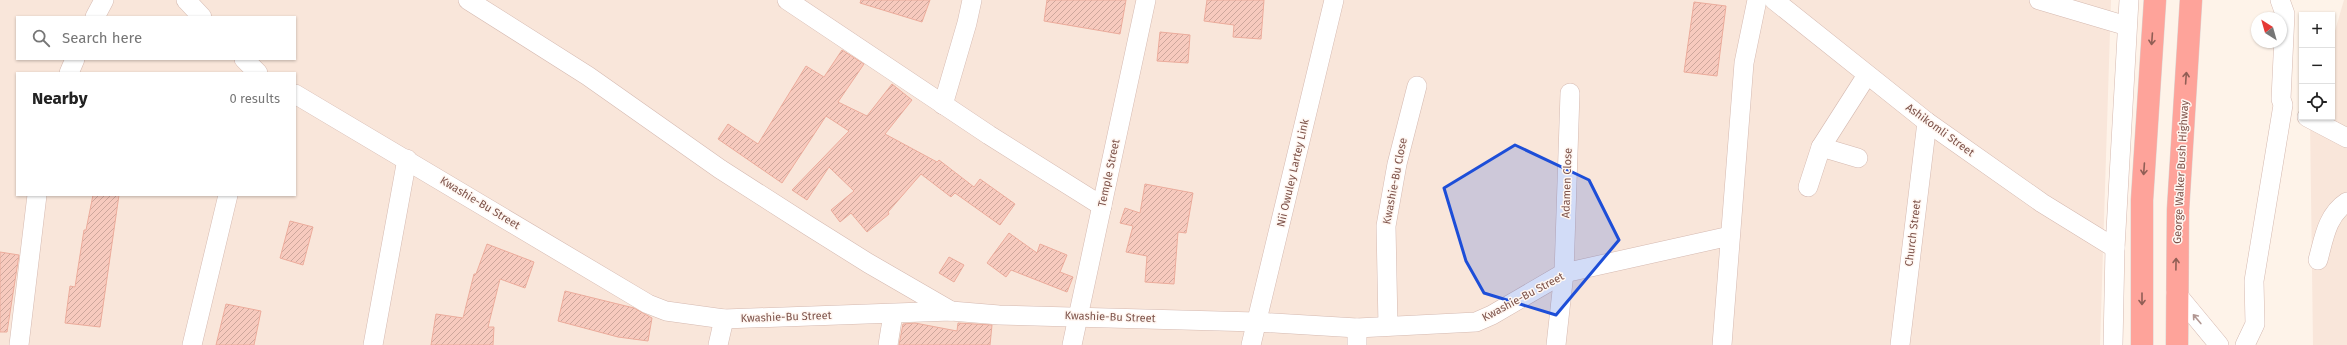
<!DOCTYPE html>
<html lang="en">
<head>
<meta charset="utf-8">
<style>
  body { margin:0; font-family:"Fira Sans",sans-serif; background:#f2f2f2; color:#222 }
  .controls { position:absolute; right:12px; top:12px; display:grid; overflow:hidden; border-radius:0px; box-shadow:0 1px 3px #0004 }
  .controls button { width:36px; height:36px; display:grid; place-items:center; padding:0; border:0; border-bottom:1px solid #e0e0e0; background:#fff; color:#222; font:20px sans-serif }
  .compass { position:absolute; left:2251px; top:12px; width:36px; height:36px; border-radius:50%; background:#fff; box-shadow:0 1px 3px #0004; rotate:323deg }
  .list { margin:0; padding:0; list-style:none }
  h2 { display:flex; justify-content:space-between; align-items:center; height:52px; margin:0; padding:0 16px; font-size:17px }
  h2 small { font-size:13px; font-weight:400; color:#767676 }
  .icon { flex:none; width:22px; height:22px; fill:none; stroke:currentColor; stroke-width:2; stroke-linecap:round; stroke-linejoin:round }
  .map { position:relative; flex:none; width:2347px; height:345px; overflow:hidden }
  .search { position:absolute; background:#fff; box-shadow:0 1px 3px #0004; left:16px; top:16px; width:280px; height:44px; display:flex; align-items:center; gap:10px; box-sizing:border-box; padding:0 14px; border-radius:0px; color:#767676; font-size:15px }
  .panel { position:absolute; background:#fff; box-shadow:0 1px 3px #0004; left:16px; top:72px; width:280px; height:124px; border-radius:0px }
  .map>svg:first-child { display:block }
</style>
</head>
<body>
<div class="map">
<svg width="2347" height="345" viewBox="0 0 2347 345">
  <defs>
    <pattern id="building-hatch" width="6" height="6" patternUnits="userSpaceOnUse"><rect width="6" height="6" fill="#f7cabe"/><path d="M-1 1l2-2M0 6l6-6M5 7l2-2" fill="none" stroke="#cda79c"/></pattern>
  </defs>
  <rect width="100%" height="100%" fill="#fef3e9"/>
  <g fill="#f9e6da" fill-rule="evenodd">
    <path d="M0,0H2111L2100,345H0ZM17,17H295V59H17ZM17,73H295V195H17Z"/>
    <polygon points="2344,0 2347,0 2347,345 2313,345 2310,119 2332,117 2332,41"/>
  </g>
  <g fill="url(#building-hatch)" stroke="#ecac9c">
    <polygon points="861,0 930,0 922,22 860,3"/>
    <polygon points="1047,0 1126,0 1120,34 1044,21"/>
    <polygon points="1207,0 1264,0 1261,39 1233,37 1234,25 1204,21"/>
    <polygon points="1694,2 1726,6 1717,76 1684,72"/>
    <polygon points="1160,32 1190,35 1188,63 1157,61"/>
    <polygon points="842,50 864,64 838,102 867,116 892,84 912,100 885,134 937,162 939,160 974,187 980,179 1015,204 1000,225 955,193 951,197 921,174 888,212 889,214 867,232 851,213 840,222 831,210 854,191 829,167 807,200 792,190 849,131 826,116 782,183 718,139 728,124 758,144 806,66 824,77"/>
    <polygon points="1145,184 1193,193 1186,233 1178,232 1174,284 1145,282 1147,256 1126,252 1133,226 1120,223 1125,208 1140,213"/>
    <polygon points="93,195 119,195 100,327 65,323 70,286 75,287 84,230 86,230"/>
    <polygon points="290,221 313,227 303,265 280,258"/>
    <polygon points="1009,233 1037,253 1040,244 1067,255 1060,272 1073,277 1067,292 1011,270 1006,277 987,263"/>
    <polygon points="487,244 534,262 525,288 500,279 488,327 494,327 493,345 431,345 436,314 463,318 474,274 476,274"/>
    <polygon points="0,252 19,255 7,332 0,332"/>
    <polygon points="949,257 964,265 954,282 939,273"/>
    <polygon points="565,291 634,308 652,318 648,341 618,337 558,321"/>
    <polygon points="226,304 261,311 254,345 216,345"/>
    <polygon points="915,323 957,331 958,323 992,325 990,345 899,345 903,324"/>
  </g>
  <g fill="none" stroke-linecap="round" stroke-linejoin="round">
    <defs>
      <g id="minor">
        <polyline points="186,0 202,17"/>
        <polyline points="468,0 588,76 720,169 809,226 868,263 951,311"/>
        <polyline points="787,0 989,135 1102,206"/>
        <polyline points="1774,0 1927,122 2042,203 2115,248"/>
        <polyline points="2039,0 2127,26"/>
        <polyline points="95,17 104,0"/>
        <polyline points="244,59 258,73"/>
        <polyline points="69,73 75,59"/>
        <polyline points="295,94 648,304 666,311 724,319 951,311 999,315 1256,322 1357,328 1476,322 1492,315 1564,273 1730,236"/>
        <polyline points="943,105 967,23 972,0"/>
        <polyline points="2307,117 2347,138"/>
        <polyline points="1821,147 1858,158"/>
        <polyline points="1808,187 1821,147 1867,75"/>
        <path d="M2318,260C2324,238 2327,215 2347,202"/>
        <polyline points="2176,293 2219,345"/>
        <polyline points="1388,326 1386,226 1397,164 1417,86"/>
        <polyline points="19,345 37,195"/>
        <polyline points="192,345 228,195"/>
        <polyline points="373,345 407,159"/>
        <polyline points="718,345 724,319"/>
        <polyline points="888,345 893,314"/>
        <polyline points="1072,345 1146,0"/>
        <polyline points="1251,345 1334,0"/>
        <polyline points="1357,345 1357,328"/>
        <polyline points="1556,345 1564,273 1570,93"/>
        <polyline points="1722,345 1744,63 1757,0"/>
        <polyline points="1900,345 1927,122"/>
        <polyline points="2113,345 2115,248 2129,0"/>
        <polyline points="2245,345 2255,324 2254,281 2283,105 2281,99 2285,14 2280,0"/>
      </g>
      <g id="highway">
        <polyline points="2142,345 2142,200 2155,0"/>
        <polyline points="2177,345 2178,210 2191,0"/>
      </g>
    </defs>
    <use href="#minor" stroke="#d5b9b0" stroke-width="20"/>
    <use href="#highway" stroke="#ddd2d0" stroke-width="23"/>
    <use href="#minor" stroke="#fff" stroke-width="19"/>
    <use href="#highway" stroke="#fea39a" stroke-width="22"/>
  </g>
  <defs><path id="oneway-shaft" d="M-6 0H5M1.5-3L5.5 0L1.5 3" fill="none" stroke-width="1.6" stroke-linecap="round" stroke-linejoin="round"/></defs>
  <g stroke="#905e55">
    <use href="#oneway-shaft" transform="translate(2152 39) rotate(94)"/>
    <use href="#oneway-shaft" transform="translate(2186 78) rotate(-86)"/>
    <use href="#oneway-shaft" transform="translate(2144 169) rotate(94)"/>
    <use href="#oneway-shaft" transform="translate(2176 264) rotate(-89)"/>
    <use href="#oneway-shaft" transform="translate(2142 299) rotate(90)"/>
  </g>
  <use stroke="#b19792" href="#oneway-shaft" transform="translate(2197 319) rotate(-130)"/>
  <path fill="#1d4ed8" fill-opacity="0.2" stroke="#1d4ed8" stroke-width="3" stroke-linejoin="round" d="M1515,145L1589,180L1619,240L1556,315L1484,293L1466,261L1444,188Z"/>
  <g text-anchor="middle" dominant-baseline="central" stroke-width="3" stroke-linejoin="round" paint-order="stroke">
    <g font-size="11" fill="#7d5249" stroke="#fff7f2">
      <text transform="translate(1940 130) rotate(36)">Ashikomli Street</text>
      <text transform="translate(2181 172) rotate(-87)">George Walker Bush Highway</text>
      <text transform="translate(1109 173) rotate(-78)">Temple Street</text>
      <text transform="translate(1293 173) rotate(-77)">Nii Owuley Lartey Link</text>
      <text transform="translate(1395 181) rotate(-79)">Kwashie-Bu Close</text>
      <text transform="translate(1567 183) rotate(-88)">Adamen Close</text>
      <text transform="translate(480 203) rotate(31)">Kwashie-Bu Street</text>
      <text transform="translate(1913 233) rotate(-83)">Church Street</text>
      <text transform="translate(1523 297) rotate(-28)">Kwashie-Bu Street</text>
      <text transform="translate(786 317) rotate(-2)">Kwashie-Bu Street</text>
      <text transform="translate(1110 317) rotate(2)">Kwashie-Bu Street</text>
    </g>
  </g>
</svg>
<div class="controls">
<button>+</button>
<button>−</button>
<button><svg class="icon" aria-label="locate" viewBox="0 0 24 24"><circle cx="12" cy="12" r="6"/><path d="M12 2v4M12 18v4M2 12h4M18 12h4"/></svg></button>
</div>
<svg class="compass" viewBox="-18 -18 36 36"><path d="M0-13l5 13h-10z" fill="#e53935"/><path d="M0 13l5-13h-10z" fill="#767676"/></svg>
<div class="search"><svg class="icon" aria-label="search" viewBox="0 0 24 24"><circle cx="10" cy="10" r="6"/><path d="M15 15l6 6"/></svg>Search here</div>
<section class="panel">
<h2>Nearby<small>0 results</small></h2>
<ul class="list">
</ul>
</section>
</div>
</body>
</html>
